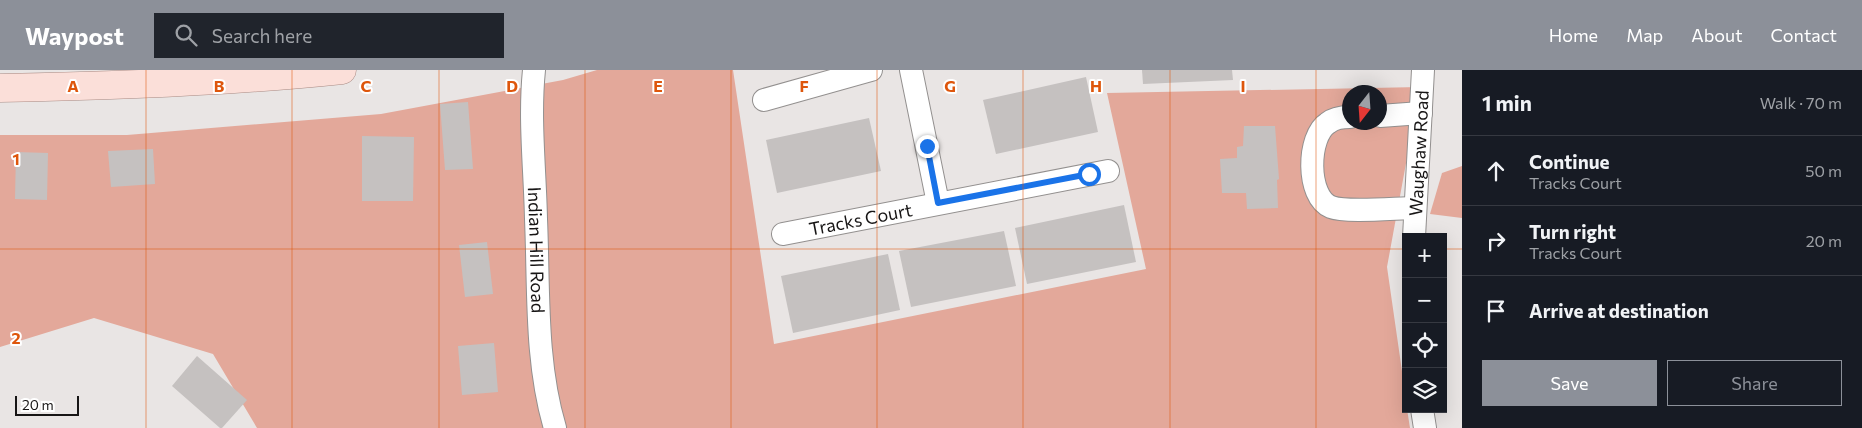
<!DOCTYPE html>
<html lang="en">
<head>
<meta charset="utf-8">
<style>
  body { margin:0; font-family:Commissioner,sans-serif; background:#20242c; color:#f1f3f6 }
  .controls { position:absolute; right:15px; bottom:15px; display:grid; overflow:hidden; border-radius:0px; box-shadow:0 5px 20px #0002 }
  .controls button { width:45px; height:45px; display:grid; place-items:center; padding:0; border:0; border-bottom:1px solid #363941; background:#171b24; color:#f1f3f6; font:25px sans-serif }
  .compass { position:absolute; left:1342px; top:15px; width:45px; height:45px; border-radius:50%; background:#171b24; box-shadow:0 5px 20px #0002; rotate:197deg }
  .scale { position:absolute; left:15px; bottom:12px; width:64px; box-sizing:border-box; padding-left:5px; border:2px solid #171515; border-top:0; font-size:14px; line-height:18px; white-space:nowrap; color:#171515; -webkit-text-stroke:4px #fff; paint-order:stroke }
  .stop { position:absolute; width:15px; height:15px; margin:-11px; border:4px solid #1a73e8; border-radius:50%; background:#fff }
  .stop.end { background:#1a73e8; border-color:#fff; box-shadow:0 1px 5px #0008 }
  .list { margin:0; padding:0; list-style:none }
  h2 { display:flex; justify-content:space-between; align-items:center; height:65px; margin:0; padding:0 20px; font-size:21px }
  h2 small { font-size:16px; font-weight:400; color:#9ea1a6 }
  .list li { display:grid; grid-template-columns:32px 1fr auto; gap:15px; align-items:center; box-sizing:border-box; height:70px; padding:0 20px; border-top:1px solid #363941 }
  .list b { display:block; font-size:19px; white-space:nowrap }
  .list p { margin:0; font-size:16px; white-space:nowrap; color:#9ea1a6 }
  .list em { font-size:16px; font-style:normal; color:#9ea1a6 }
  .actions { display:flex; gap:10px; padding:15px 20px }
  .actions a { flex:1; padding:11px 0; border:1px solid #8c9099; border-radius:0px; text-align:center; font-size:18px; color:#8c9099 }
  .actions .main { background:#8c9099; color:#fff }
  .icon { flex:none; width:28px; height:28px; fill:none; stroke:currentColor; stroke-width:2; stroke-linecap:round; stroke-linejoin:round }
  .map { position:relative; flex:none; width:1462px; height:358px; overflow:hidden }
  header { display:flex; align-items:center; gap:30px; box-sizing:border-box; height:70px; padding:0 25px; background:#8c9099; color:#fff }
  header strong { font-size:24px }
  nav { display:flex; gap:28px; margin-inline-start:auto; font-size:18px }
  .search { width:350px; height:45px; background:#20242c; display:flex; align-items:center; gap:12px; box-sizing:border-box; padding:0 18px; border-radius:0px; color:#9ea1a6; font-size:19px }
  main { display:flex }
  aside { flex:1; background:#171b24 }
  .map>svg:first-child { display:block }
</style>
</head>
<body>
<header>
<strong>Waypost</strong>
<div class="search"><svg class="icon" aria-label="search" viewBox="0 0 24 24"><circle cx="10" cy="10" r="6"/><path d="M15 15l6 6"/></svg>Search here</div>
<nav><a>Home</a><a>Map</a><a>About</a><a>Contact</a></nav>
</header>
<main>
<div class="map">
<svg width="1462" height="358" viewBox="0 0 1462 358">
  <rect width="100%" height="100%" fill="#e9e5e4"/>
  <g fill="#e3a89a" fill-rule="evenodd">
    <path d="M597,0H733L774,274L1146,199L1107,23L1420,17L1387,197L1406,329V339H1407L1410,358H257L213,284L94,248L0,277V65H127L381,44L563,10ZM1350,22H1380V52H1350Z"/>
    <polygon points="1462,96 1462,148 1430,144 1442,103"/>
  </g>
  <g fill="#c5c1c0">
    <polygon points="1142,0 1232,0 1233,10 1143,14"/>
    <polygon points="1086,7 1098,62 996,84 983,30"/>
    <polygon points="468,32 473,99 445,100 440,34"/>
    <polygon points="869,48 881,101 777,123 766,70"/>
    <polygon points="1244,56 1275,56 1279,109 1277,110 1278,138 1247,139 1246,123 1222,123 1220,89 1237,88 1237,77 1243,76"/>
    <polygon points="362,66 414,67 413,131 362,131"/>
    <polygon points="153,79 155,114 111,117 108,81"/>
    <polygon points="16,82 48,83 47,130 15,129"/>
    <polygon points="1124,135 1136,192 1027,214 1015,158"/>
    <polygon points="1004,161 1016,216 911,237 899,181"/>
    <polygon points="487,172 493,224 465,227 459,175"/>
    <polygon points="888,184 900,240 793,263 781,206"/>
    <polygon points="494,273 498,322 462,325 458,276"/>
    <polygon points="197,286 247,330 222,358 220,358 172,316"/>
  </g>
  <g fill="none" stroke-linecap="round" stroke-linejoin="round">
    <defs>
      <g id="minor">
        <path id="s1" d="M534,0C529,49 535,100 536,149C539,218 535,291 555,358"/>
        <polyline points="911,0 938,133"/>
        <polyline points="764,30 871,0"/>
        <polyline points="1380,46 1421,43"/>
        <path d="M1350,47C1342,47 1334,48 1328,53C1307,66 1306,127 1331,137C1346,143 1397,138 1415,138"/>
        <path id="s2" d="M783,164L1108,101"/>
        <path id="s3" d="M1414,167L1423,0"/>
        <polyline points="1422,339 1425,358"/>
      </g>
      <path id="major" d="M0,18C114,16 228,12 342,0"/>
    </defs>
    <use href="#minor" stroke="#93908f" stroke-width="24"/>
    <use href="#major" stroke="#a98b84" stroke-width="29"/>
    <use href="#minor" stroke="#fff" stroke-width="22"/>
    <use href="#major" stroke="#fbdfd9" stroke-width="28"/>
  </g>
  <g fill="none" stroke-linecap="round" stroke-linejoin="round">
    <polyline stroke="#1a73e8" stroke-width="6" points="927,76 938,133 1089,104"/>
  </g>
  <path fill="none" stroke="#de560c" stroke-width="1" stroke-opacity="0.55" d="M146,0V358M292,0V358M439,0V358M585,0V358M731,0V358M877,0V358M1023,0V358M1170,0V358M1316,0V358M0,179H1406M1443,179H1462"/>
  <g text-anchor="middle" dominant-baseline="central" stroke-width="4" stroke-linejoin="round" paint-order="stroke">
    <g font-size="18" fill="#171515" stroke="#fff">
      <text stroke="none"><textPath href="#s3" startOffset="84">Waughaw Road</textPath></text>
      <text stroke="none"><textPath href="#s2" startOffset="79">Tracks Court</textPath></text>
      <text stroke="none"><textPath href="#s1" startOffset="180">Indian Hill Road</textPath></text>
    </g>
  </g>
  <g font-size="16" text-anchor="middle" font-weight="bold" fill="#de560c" stroke="#fff" stroke-width="4" stroke-linejoin="round" paint-order="stroke">
    <text x="73" y="22">A</text>
    <text x="219" y="22">B</text>
    <text x="366" y="22">C</text>
    <text x="512" y="22">D</text>
    <text x="658" y="22">E</text>
    <text x="804" y="22">F</text>
    <text x="950" y="22">G</text>
    <text x="1096" y="22">H</text>
    <text x="1243" y="22">I</text>
    <text x="16" y="95">1</text>
    <text x="16" y="274">2</text>
  </g>
</svg>
<div class="controls">
<button>+</button>
<button>−</button>
<button><svg class="icon" aria-label="locate" viewBox="0 0 24 24"><circle cx="12" cy="12" r="6"/><path d="M12 2v4M12 18v4M2 12h4M18 12h4"/></svg></button>
<button><svg class="icon" aria-label="layers" viewBox="0 0 24 24"><path d="M12 4l9 5-9 5-9-5zM3 14l9 5 9-5"/></svg></button>
</div>
<svg class="compass" viewBox="-18 -18 36 36"><path d="M0-13l5 13h-10z" fill="#e53935"/><path d="M0 13l5-13h-10z" fill="#9ea1a6"/></svg>
<div class="scale">20 m</div>
<div class="stop" style="left:1089px;top:104px"></div>
<div class="stop end" style="left:927px;top:76px"></div>
</div>
<aside>
<h2>1 min<small>Walk · 70 m</small></h2>
<ul class="list">
<li><svg class="icon" aria-label="ahead" viewBox="0 0 24 24"><path d="M12 20V5M6 11l6-6 6 6"/></svg><div><b>Continue</b><p>Tracks Court</p></div><em>50 m</em></li>
<li><svg class="icon" aria-label="right" viewBox="0 0 24 24"><path d="M7 20v-9h11M14 6l5 5-5 5"/></svg><div><b>Turn right</b><p>Tracks Court</p></div><em>20 m</em></li>
<li><svg class="icon" aria-label="arrive" viewBox="0 0 24 24"><path d="M6 21V4h12l-3 4 3 4H6"/></svg><div><b>Arrive at destination</b></div></li>
</ul>
<div class="actions"><a class="main">Save</a><a>Share</a></div>
</aside>
</main>
</body>
</html>
